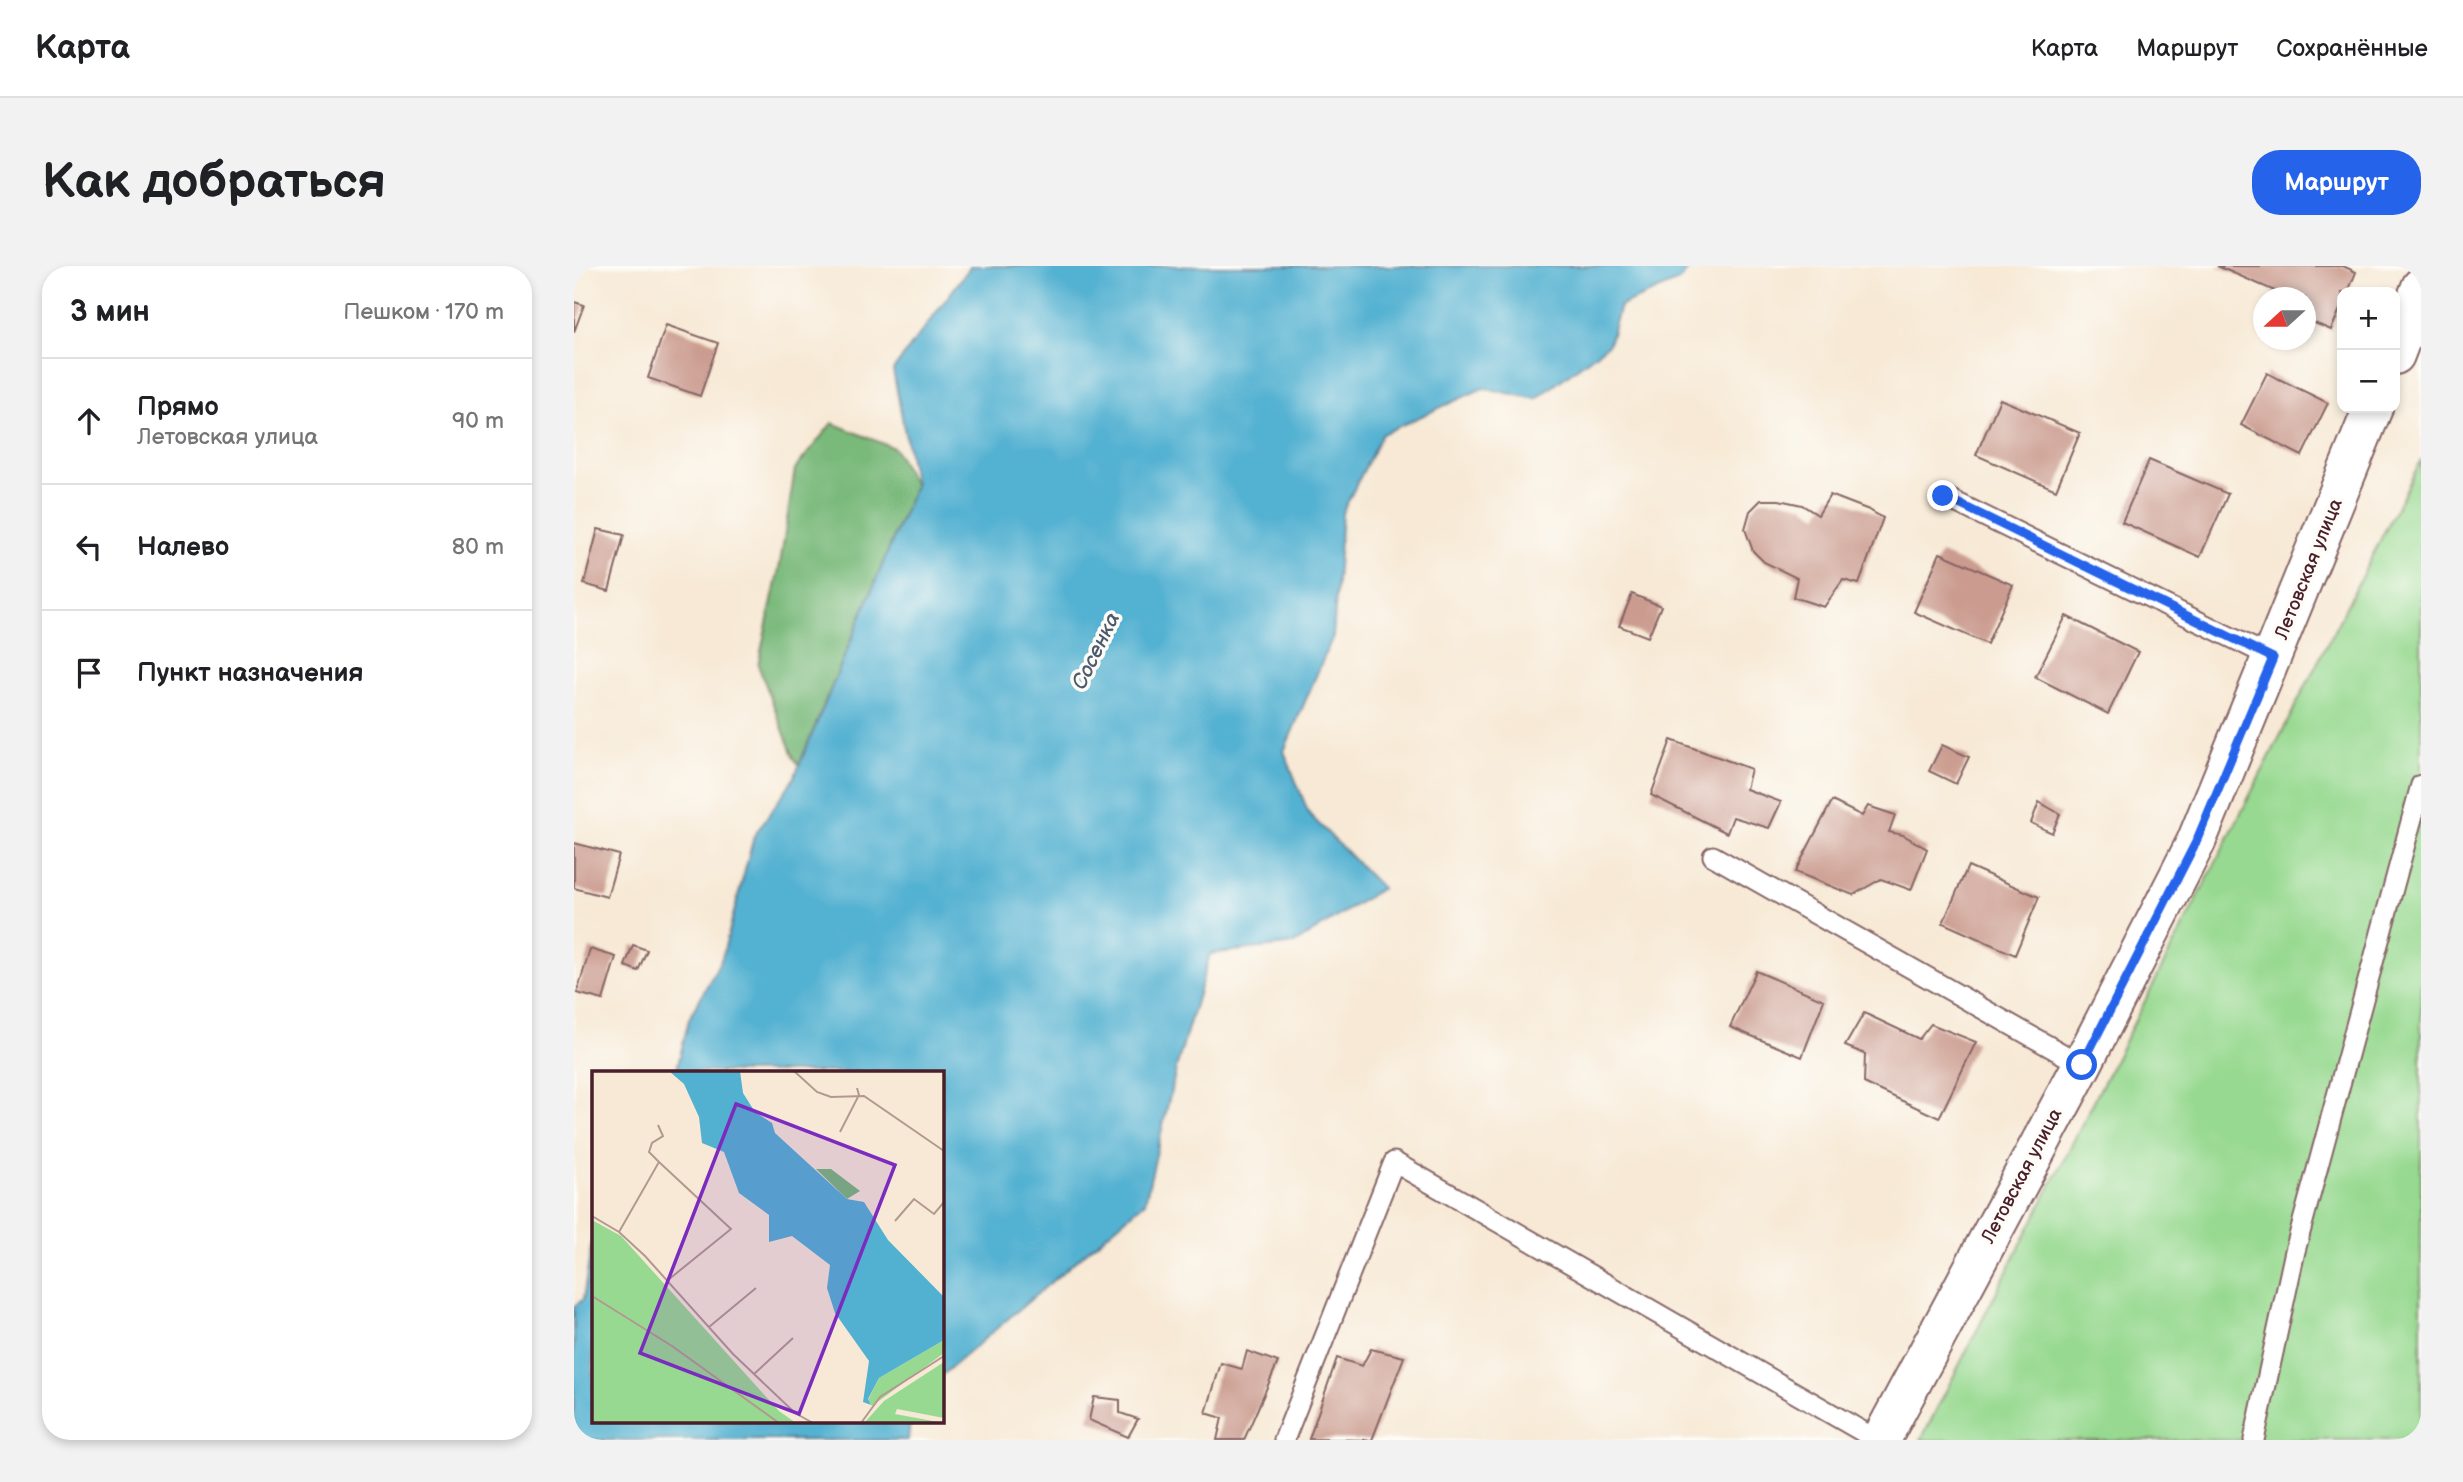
<!DOCTYPE html>
<html lang="ru">
<head>
<meta charset="utf-8">
<style>
  body { margin:0; font-family:"Balsamiq Sans",sans-serif; background:#f2f2f2; color:#202124 }
  .controls { position:absolute; right:21px; top:21px; display:grid; overflow:hidden; border-radius:14px; box-shadow:0 4px 10px #0003 }
  .controls button { width:63px; height:63px; display:grid; place-items:center; padding:0; border:0; border-bottom:2px solid #e0e0e0; background:#fff; color:#202124; font:35px sans-serif }
  .compass { position:absolute; left:1679px; top:21px; width:63px; height:63px; border-radius:50%; background:#fff; box-shadow:0 4px 10px #0003; rotate:249deg }
  .stop { position:absolute; width:21px; height:21px; margin:-16px; border:5px solid #2563eb; border-radius:50%; background:#fff }
  .stop.end { background:#2563eb; border-color:#fff; box-shadow:0 2px 7px #0008 }
  .list { margin:0; padding:0; list-style:none }
  h2 { display:flex; justify-content:space-between; align-items:center; height:91px; margin:0; padding:0 28px; font-size:30px }
  h2 small { font-size:23px; font-weight:400; color:#757577 }
  .list li { display:grid; grid-template-columns:46px 1fr auto; gap:21px; align-items:center; box-sizing:border-box; height:126px; padding:0 28px; border-top:2px solid #e0e0e0 }
  .list b { display:block; font-size:26px; white-space:nowrap }
  .list p { margin:0; font-size:23px; white-space:nowrap; color:#757577 }
  .list em { font-size:23px; font-style:normal; color:#757577 }
  .icon { flex:none; width:38px; height:38px; fill:none; stroke:currentColor; stroke-width:2; stroke-linecap:round; stroke-linejoin:round }
  .map { position:relative; flex:none; width:1847px; height:1174px; overflow:hidden; border-radius:28px }
  header { display:flex; align-items:center; gap:42px; box-sizing:border-box; height:98px; padding:0 35px; background:#fff; border-bottom:2px solid #e0e0e0 }
  header strong { font-size:33px }
  nav { display:flex; gap:38px; margin-inline-start:auto; font-size:24px }
  .intro { display:flex; align-items:center; justify-content:space-between; box-sizing:border-box; height:168px; padding:0 42px }
  h1 { margin:0; font-size:49px }
  .button { padding:18px 32px; border-radius:28px; background:#2563eb; color:#fff; font-size:24px; font-weight:700 }
  main { display:flex; gap:42px; padding:0 42px }
  aside { flex:1; background:#fff; border-radius:28px; box-shadow:0 4px 10px #0003 }
  .map>svg:first-child { display:block }
</style>
</head>
<body>
<header>
<strong>Карта</strong>
<nav><a>Карта</a><a>Маршрут</a><a>Сохранённые</a></nav>
</header>
<div class="intro"><h1>Как добраться</h1><a class="button">Маршрут</a></div>
<main>
<aside>
<h2>3 мин<small>Пешком · 170 m</small></h2>
<ul class="list">
<li><svg class="icon" aria-label="ahead" viewBox="0 0 24 24"><path d="M12 20V5M6 11l6-6 6 6"/></svg><div><b>Прямо</b><p>Летовская улица</p></div><em>90 m</em></li>
<li><svg class="icon" aria-label="left" viewBox="0 0 24 24"><path d="M17 20v-9H6M10 6l-5 5 5 5"/></svg><div><b>Налево</b></div><em>80 m</em></li>
<li><svg class="icon" aria-label="arrive" viewBox="0 0 24 24"><path d="M6 21V4h12l-3 4 3 4H6"/></svg><div><b>Пункт назначения</b></div></li>
</ul>
</aside>
<div class="map">
<svg width="1847" height="1174" viewBox="0 0 1847 1174">
  <rect width="100%" height="100%" fill="#fdfcf7"/>
  <filter id="ink" filterUnits="userSpaceOnUse"><feTurbulence type="fractalNoise" baseFrequency=".0143" numOctaves="2"/><feDisplacementMap in="SourceGraphic" scale="14" xChannelSelector="R" yChannelSelector="G"/><feConvolveMatrix kernelMatrix="1 2 1 2 8 2 1 2 1" color-interpolation-filters="sRGB"/></filter>
  <filter id="wash" filterUnits="userSpaceOnUse"><feTurbulence type="fractalNoise" baseFrequency=".00686" numOctaves="4" result="noise"/><feDisplacementMap in="SourceGraphic" scale="28" xChannelSelector="R" yChannelSelector="G"/><feGaussianBlur stdDeviation="1.57" result="paint"/><feColorMatrix in="noise" values="0 0 0 0 0 0 0 0 0 0 0 0 0 0 0 0 0 1.4 0 .05"/><feComposite in="paint" operator="in"/></filter>
  <g filter="url(#wash)">
    <rect width="100%" height="100%" fill="#f7e9d5"/>
    <polygon fill="#97d990" stroke="#707c5e" stroke-width="2" points="1847,194 1847,1174 1347,1174"/>
    <polygon fill="#79b97a" stroke="#626c52" stroke-width="2" points="258,157 320,182 341,220 225,499 220,492 184,399 206,298 221,203"/>
    <g fill="#52b1d1" stroke="#4e687e" stroke-width="2">
      <polygon points="397,0 1117,0 1105,15 1046,40 1035,78 962,133 909,122 808,168 768,247 759,370 710,485 735,548 808,622 720,678 636,688 603,799 571,936 368,1109 368,806 102,806 115,753 148,692 180,570 220,512 341,220 319,104"/>
      <polygon points="19,970 19,1155 336,1155 334,1174 0,1174 0,1041 9,1033"/>
    </g>
    <g id="blocks">
      <g fill="#cb9b8f">
        <polygon points="1643,0 1769,0 1782,6 1774,26 1768,26 1768,39 1757,64 1731,53 1731,32 1698,32 1701,25"/>
        <polygon points="0,36 10,39 0,66"/>
        <polygon points="92,59 144,77 126,130 74,112"/>
        <polygon points="1693,107 1754,137 1728,190 1667,159"/>
        <polygon points="1426,133 1506,167 1482,224 1402,189"/>
        <polygon points="1575,194 1654,228 1626,291 1548,256"/>
        <polygon points="1256,229 1295,244 1309,252 1285,318 1269,314 1250,341 1219,331 1223,312 1190,296 1179,285 1171,263 1176,245 1187,234 1205,234 1228,239 1244,249"/>
        <polygon points="24,263 50,269 35,325 10,318"/>
        <polygon points="1366,287 1439,319 1413,378 1340,346"/>
        <polygon points="1058,328 1087,340 1074,371 1045,360"/>
        <polygon points="1492,350 1564,386 1534,448 1461,411"/>
        <polygon points="1097,474 1177,503 1172,523 1207,536 1195,562 1159,551 1153,567 1077,529"/>
        <polygon points="1368,479 1395,491 1382,518 1355,505"/>
        <polygon points="1258,535 1288,550 1294,540 1321,549 1315,566 1329,569 1353,583 1337,624 1307,613 1279,629 1221,606"/>
        <polygon points="1465,536 1486,548 1478,567 1457,557"/>
        <polygon points="0,577 45,589 33,631 0,622"/>
        <polygon points="1394,600 1465,631 1441,689 1369,657"/>
        <polygon points="59,679 73,684 64,705 51,700"/>
        <polygon points="16,683 42,691 29,734 3,727"/>
        <polygon points="1182,705 1250,734 1228,791 1156,761"/>
        <polygon points="1290,747 1345,773 1357,758 1402,776 1365,852 1290,817 1291,788 1271,780"/>
        <polygon points="797,1083 830,1091 798,1174 735,1173 763,1092 788,1100"/>
        <polygon points="673,1085 704,1096 670,1174 643,1174 648,1152 632,1147 647,1097 668,1103"/>
        <polygon points="520,1131 546,1134 546,1147 564,1153 554,1171 515,1154"/>
      </g>
    </g>
  </g>
  <g filter="url(#ink)">
    <use href="#blocks" fill-opacity="0" stroke="#876666" stroke-width="2"/>
    <g fill="none" stroke-linecap="round" stroke-linejoin="round">
      <defs>
        <g id="lane">
          <polyline points="1369,230 1699,392"/>
          <polyline points="1139,590 1508,799"/>
          <polyline points="710,1174 820,896 1303,1174"/>
          <polyline points="1680,1174 1721,985 1847,519"/>
        </g>
        <g id="street">
          <polyline points="1821,89 1847,21"/>
          <polyline points="1307,1174 1508,799 1622,576 1799,142"/>
        </g>
      </defs>
      <use href="#lane" stroke="#876666" stroke-width="23"/>
      <use href="#street" stroke="#876666" stroke-width="42"/>
      <use href="#lane" stroke="#fff" stroke-width="19"/>
      <use href="#street" stroke="#fff" stroke-width="38"/>
    </g>
  </g>
  <g fill="none" stroke-linecap="round" stroke-linejoin="round" filter="url(#ink)">
    <polyline stroke="#2563eb" stroke-width="9" points="1369,230 1699,392 1622,576 1508,799"/>
  </g>
  <g text-anchor="middle" dominant-baseline="central" stroke-width="7" stroke-linejoin="round" paint-order="stroke">
    <g font-size="19" fill="#4a1f2b" stroke="#fdfcf7">
      <text transform="translate(1735 303) rotate(-68)">Летовская улица</text>
      <text transform="translate(1448 910) rotate(-62)">Летовская улица</text>
    </g>
    <g font-size="21" font-style="italic" fill="#4d596d" stroke="#fdfcf7">
      <text transform="translate(522 385) rotate(-64)">Сосенка</text>
    </g>
  </g>
  <g transform="translate(18 805)">
    <rect width="352" height="352" fill="#f7e9d5"/>
    <path d="M0,149L29,165L187,340L204,352H0ZM352,269V282L280,335L276,329L287,307ZM352,291V347L305,338L303,343L352,352H272L292,330Z" fill="#97d990"/>
    <path d="M224,98H239L268,120L255,128Z" fill="#79b97a"/>
    <path d="M77,0H148L151,22L163,41L180,52L183,62L255,128L272,131L296,169L351,225L352,269L287,307L276,328L279,334L271,331L277,290L243,242L235,217L238,194L200,165L177,171V144L147,122L132,81L110,72L107,46L92,13Z" fill="#52b1d1"/>
    <path fill="none" stroke="#b29891" stroke-width="2" d="M202,0L225,21L239,26L272,25L352,80M248,61L267,24L265,17M67,91L139,158L76,209M0,145L27,161L53,185L141,283L203,342L221,352M303,150L322,128L342,143L352,131M27,161L67,91L57,81L60,72L71,65L66,54M0,225L80,275L187,352M117,256L164,217M162,303L201,267M269,352L288,326L352,285"/>
    <path fill="#7b2cbf" fill-opacity="0.15" stroke="#7b2cbf" stroke-width="3.5" d="M144,33L303,94L207,343L48,282Z"/>
    <rect width="352" height="352" fill="none" stroke="#4a1f2b" stroke-width="3.5"/>
  </g>
</svg>
<div class="controls">
<button>+</button>
<button>−</button>
</div>
<svg class="compass" viewBox="-18 -18 36 36"><path d="M0-13l5 13h-10z" fill="#e53935"/><path d="M0 13l5-13h-10z" fill="#757577"/></svg>
<div class="stop" style="left:1508px;top:799px"></div>
<div class="stop end" style="left:1369px;top:230px"></div>
</div>
</main>
</body>
</html>
